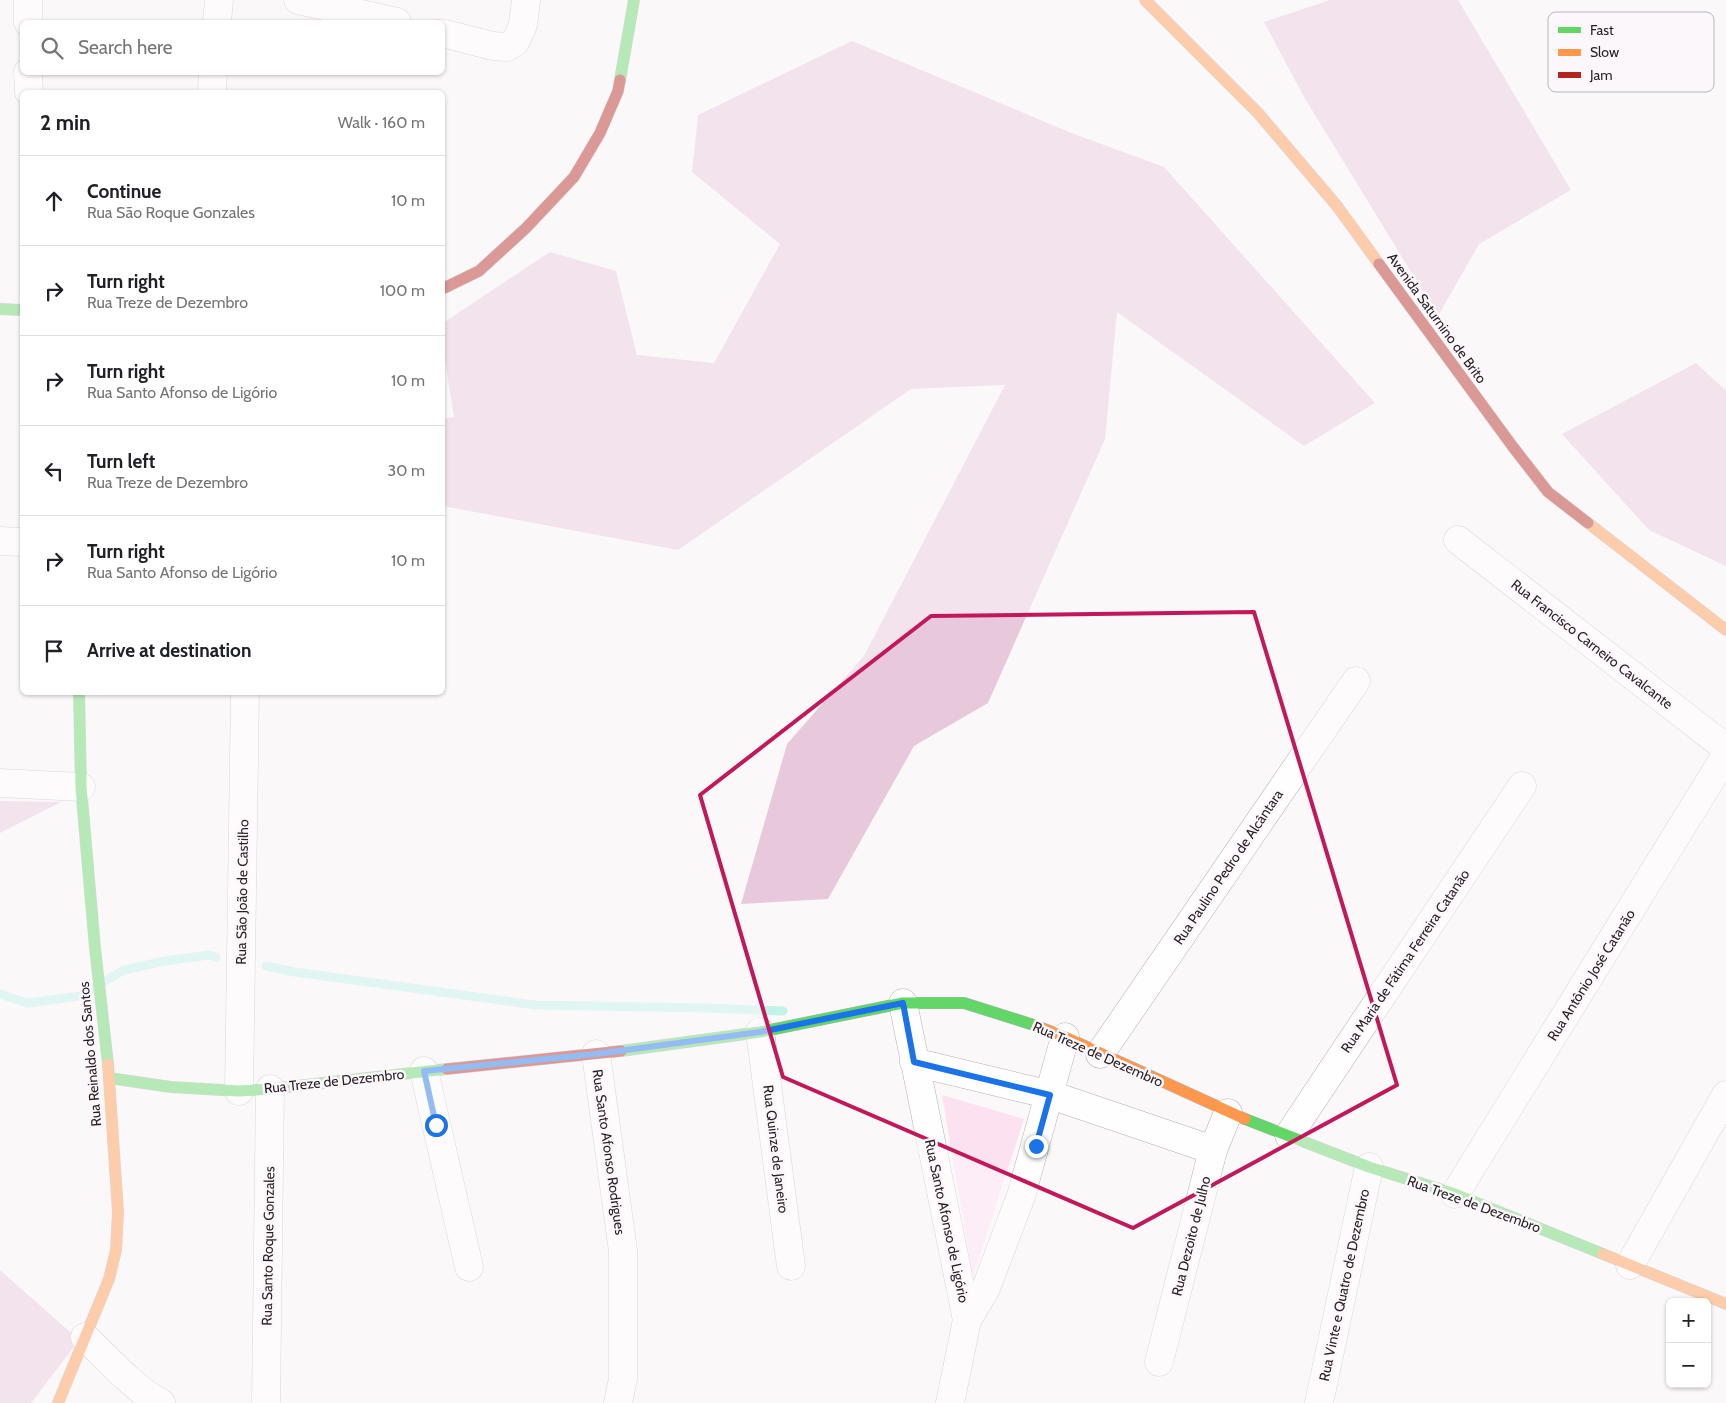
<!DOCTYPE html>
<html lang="en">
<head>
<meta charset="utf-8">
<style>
  body { margin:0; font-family:Cabin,sans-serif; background:#f2f2f2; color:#202124 }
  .controls { position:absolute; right:15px; bottom:15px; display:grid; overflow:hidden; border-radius:8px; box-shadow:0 1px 4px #0004 }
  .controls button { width:45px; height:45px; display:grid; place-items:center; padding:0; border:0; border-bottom:1px solid #e0e0e0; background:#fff; color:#202124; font:25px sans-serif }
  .stop { position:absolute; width:15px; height:15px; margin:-11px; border:4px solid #1a73e8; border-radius:50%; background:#fff }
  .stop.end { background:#1a73e8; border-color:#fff; box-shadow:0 1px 5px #0008 }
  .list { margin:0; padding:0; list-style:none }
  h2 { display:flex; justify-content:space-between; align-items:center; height:65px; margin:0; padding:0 20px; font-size:21px }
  h2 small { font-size:16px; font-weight:400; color:#757577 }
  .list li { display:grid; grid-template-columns:32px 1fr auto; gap:15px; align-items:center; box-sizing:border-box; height:90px; padding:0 20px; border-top:1px solid #e0e0e0 }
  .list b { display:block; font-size:19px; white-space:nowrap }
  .list p { margin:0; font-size:16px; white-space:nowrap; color:#757577 }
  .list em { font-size:16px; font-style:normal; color:#757577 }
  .icon { flex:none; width:28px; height:28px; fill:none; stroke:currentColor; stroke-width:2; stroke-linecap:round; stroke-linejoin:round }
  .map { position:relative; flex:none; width:1726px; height:1403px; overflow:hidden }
  .search { position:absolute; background:#fff; box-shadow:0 1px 4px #0004; left:20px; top:20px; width:425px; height:55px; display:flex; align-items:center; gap:12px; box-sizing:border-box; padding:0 18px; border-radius:8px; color:#757577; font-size:19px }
  .panel { position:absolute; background:#fff; box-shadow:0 1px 4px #0004; left:20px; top:90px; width:425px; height:605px; border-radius:8px }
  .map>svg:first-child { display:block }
</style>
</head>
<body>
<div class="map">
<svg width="1726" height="1403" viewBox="0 0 1726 1403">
  <rect width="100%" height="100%" fill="#fbf8fa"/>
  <polygon fill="#fce1f1" points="942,1095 1024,1119 973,1277"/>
  <g fill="#e8c9db">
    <polygon points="1330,0 1458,0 1571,190 1479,244 1438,316 1304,97 1264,22"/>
    <polygon points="852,41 1074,134 1164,167 1375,403 1304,446 1117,312 1105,439 988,703 914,746 828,899 741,904 787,744 864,656 1005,385 911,389 678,550 443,506 443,419 454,417 443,347 443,323 550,252 616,271 637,355 714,363 780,244 692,172 698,115"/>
    <polygon points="1696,363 1724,389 1726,388 1726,566 1649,530 1562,434"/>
    <polygon points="0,801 61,802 0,833"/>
    <polygon points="0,1270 79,1340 31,1403 0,1403"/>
  </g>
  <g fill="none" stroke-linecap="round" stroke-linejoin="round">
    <g stroke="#c1f3eb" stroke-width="9">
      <polyline points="266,966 295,972 535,1005 707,1008 783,1011"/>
      <polyline points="0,994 28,1003 80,996 124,970 165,961 209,955 216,957"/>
    </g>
    <defs>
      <g id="street">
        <polyline points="28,0 28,22"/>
        <polyline points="298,0 397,22"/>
        <polyline points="217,22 219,0"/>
        <polyline points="442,33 493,46 507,47 516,41 523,25 526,0"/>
        <polyline points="28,72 29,92"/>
        <polyline points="212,92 213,72"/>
        <polyline points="1458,540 1726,748"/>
        <polyline points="0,541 22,542"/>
        <polyline points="0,783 81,787"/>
        <polyline points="903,1003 967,1320"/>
        <polyline points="760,1032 791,1266"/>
        <polyline points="596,1054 623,1251 623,1379 618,1403"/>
        <polyline points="1100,1054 1356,681"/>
        <polyline points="914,1062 1051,1095 1213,1150"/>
        <polyline points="424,1071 469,1267"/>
        <polyline points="239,1091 245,692"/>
        <polyline points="1289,1135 1522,786"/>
        <polyline points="1455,1194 1726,755"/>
        <polyline points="1630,1265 1726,1095"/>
        <path d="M85,1337C108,1359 133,1388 161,1403"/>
        <polyline points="1159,1362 1213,1150 1228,1113"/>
        <polyline points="266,1403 270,1089"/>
        <polyline points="950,1403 967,1320 986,1288 1021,1196 1065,1037"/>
        <polyline points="1319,1403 1369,1167"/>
      </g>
      <g id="fast">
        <polyline points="620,80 634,0"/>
        <polyline points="0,309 22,310"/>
        <polyline points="79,692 81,787 95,948 108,1064"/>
        <polyline points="621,1051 760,1032 903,1003 964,1003 1037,1026"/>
        <polyline points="109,1078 171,1087 239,1091 270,1089 447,1069"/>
        <polyline points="1245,1119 1369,1167 1455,1194 1603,1254"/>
      </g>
      <g id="slow">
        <polyline points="1145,0 1258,113 1337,206 1379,264"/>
        <polyline points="1588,523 1726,630"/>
        <polyline points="1037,1026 1065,1037 1245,1119"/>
        <polyline points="1603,1254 1726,1304"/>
        <polyline points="58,1403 109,1279 116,1250 118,1212 108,1064"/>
      </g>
      <g id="jam">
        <polyline points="1379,264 1513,447 1548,492 1588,523"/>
        <polyline points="442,289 479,271 526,228 574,177 600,133 618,91 620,80"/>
        <polyline points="447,1069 621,1051"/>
      </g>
    </defs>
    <use href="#street" stroke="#b5b0b2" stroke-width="29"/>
    <use href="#fast" stroke="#b5b0b2" stroke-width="12"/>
    <use href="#slow" stroke="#b5b0b2" stroke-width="12"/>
    <use href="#jam" stroke="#b5b0b2" stroke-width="12"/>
    <use href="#street" stroke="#fefefe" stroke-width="28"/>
    <use href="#fast" stroke="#63d668" stroke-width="11"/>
    <use href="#slow" stroke="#ff974d" stroke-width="11"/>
    <use href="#jam" stroke="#b3261e" stroke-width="11"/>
  </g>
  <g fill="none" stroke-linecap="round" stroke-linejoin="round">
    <polyline stroke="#1a73e8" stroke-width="6" points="436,1125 424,1071 596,1054 760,1032 903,1003 914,1062 1050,1095 1036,1146"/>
  </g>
  <path d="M0 0H1726V1403H0ZM1254,612L1397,1085L1133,1228L783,1077L700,795L931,616Z" fill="#fbf8fa" fill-opacity=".55" fill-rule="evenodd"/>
  <path fill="none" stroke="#c2185b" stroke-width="4" stroke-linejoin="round" d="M1254,612L1397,1085L1133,1228L783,1077L700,795L931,616Z"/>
  <g text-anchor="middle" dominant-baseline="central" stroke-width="5" stroke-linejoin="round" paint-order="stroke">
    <g font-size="14" fill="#271f24" stroke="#fcf7fa">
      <text transform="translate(1437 318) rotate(54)">Avenida Saturnino de Brito</text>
      <text transform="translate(1592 644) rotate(38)">Rua Francisco Carneiro Cavalcante</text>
      <text transform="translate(1228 867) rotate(-56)">Rua Paulino Pedro de Alcântara</text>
      <text transform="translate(242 892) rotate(-89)">Rua São João de Castilho</text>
      <text transform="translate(1405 961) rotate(-56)">Rua Maria de Fátima Ferreira Catanão</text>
      <text transform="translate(1591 975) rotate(-58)">Rua Antônio José Catanão</text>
      <text transform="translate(90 1054) rotate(-95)">Rua Reinaldo dos Santos</text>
      <text transform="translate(1098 1054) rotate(24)">Rua Treze de Dezembro</text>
      <text transform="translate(334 1081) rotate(-6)">Rua Treze de Dezembro</text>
      <text transform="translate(776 1149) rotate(83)">Rua Quinze de Janeiro</text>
      <text transform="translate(609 1152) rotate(82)">Rua Santo Afonso Rodrigues</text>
      <text transform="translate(1474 1204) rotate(20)">Rua Treze de Dezembro</text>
      <text transform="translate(947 1221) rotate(78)">Rua Santo Afonso de Ligório</text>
      <text transform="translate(1191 1236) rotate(-76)">Rua Dezoito de Julho</text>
      <text transform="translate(268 1246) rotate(-89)">Rua Santo Roque Gonzales</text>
      <text transform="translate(1344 1285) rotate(-78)">Rua Vinte e Quatro de Dezembro</text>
    </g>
  </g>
  <rect x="1548" y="12" width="166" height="80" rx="8" fill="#fcf7fa" stroke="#bcb6ba" stroke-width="1"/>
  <rect x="1558" y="27" width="23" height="6" fill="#63d668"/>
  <rect x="1558" y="49" width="23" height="7" fill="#ff974d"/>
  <rect x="1558" y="72" width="23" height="6" fill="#b3261e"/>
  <g font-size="14" fill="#271f24">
    <text x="1590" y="35">Fast</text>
    <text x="1590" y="57">Slow</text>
    <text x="1590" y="80">Jam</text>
  </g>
</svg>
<div class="controls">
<button>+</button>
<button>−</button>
</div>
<div class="stop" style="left:436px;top:1125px"></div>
<div class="stop end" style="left:1036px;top:1146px"></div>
<div class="search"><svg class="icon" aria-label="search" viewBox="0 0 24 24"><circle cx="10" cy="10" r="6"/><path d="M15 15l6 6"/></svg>Search here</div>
<section class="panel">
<h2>2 min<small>Walk · 160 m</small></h2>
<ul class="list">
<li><svg class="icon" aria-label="ahead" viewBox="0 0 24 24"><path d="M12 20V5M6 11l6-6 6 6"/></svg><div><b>Continue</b><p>Rua São Roque Gonzales</p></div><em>10 m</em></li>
<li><svg class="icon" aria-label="right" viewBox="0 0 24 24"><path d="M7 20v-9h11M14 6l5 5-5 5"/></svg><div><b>Turn right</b><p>Rua Treze de Dezembro</p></div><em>100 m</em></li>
<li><svg class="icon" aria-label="right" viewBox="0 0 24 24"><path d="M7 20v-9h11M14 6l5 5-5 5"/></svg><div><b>Turn right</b><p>Rua Santo Afonso de Ligório</p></div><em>10 m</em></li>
<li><svg class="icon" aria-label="left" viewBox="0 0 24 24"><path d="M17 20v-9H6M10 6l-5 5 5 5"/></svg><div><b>Turn left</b><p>Rua Treze de Dezembro</p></div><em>30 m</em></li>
<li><svg class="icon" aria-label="right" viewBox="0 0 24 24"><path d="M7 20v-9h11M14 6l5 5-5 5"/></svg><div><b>Turn right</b><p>Rua Santo Afonso de Ligório</p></div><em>10 m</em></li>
<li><svg class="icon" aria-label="arrive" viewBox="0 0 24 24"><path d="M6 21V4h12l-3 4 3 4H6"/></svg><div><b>Arrive at destination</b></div></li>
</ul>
</section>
</div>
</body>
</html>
